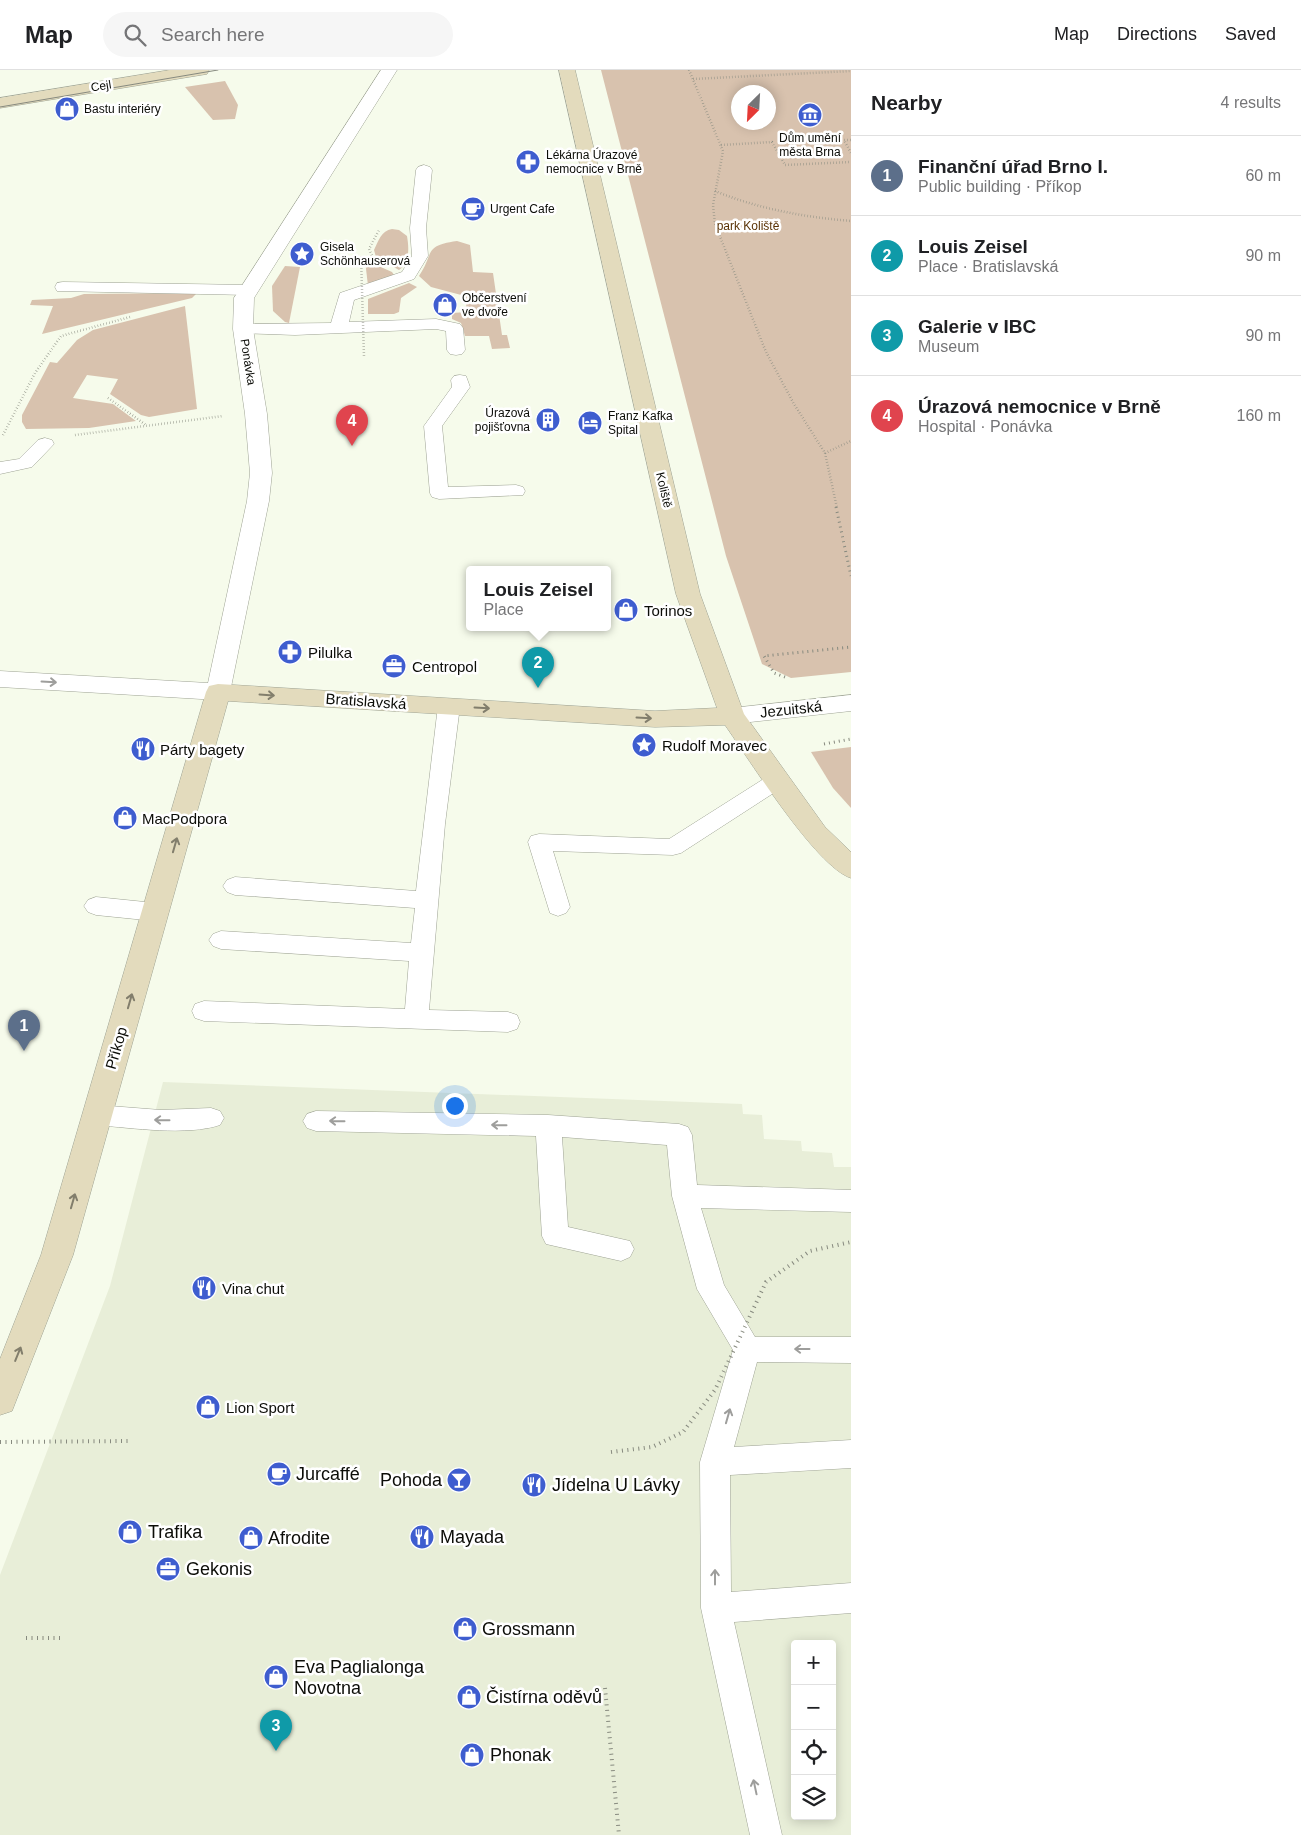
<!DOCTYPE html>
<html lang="en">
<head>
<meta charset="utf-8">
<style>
  body { margin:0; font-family:Arial,sans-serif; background:#f6f6f6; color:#202124 }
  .controls { position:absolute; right:15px; bottom:15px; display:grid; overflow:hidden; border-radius:5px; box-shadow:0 2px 12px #0003 }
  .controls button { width:45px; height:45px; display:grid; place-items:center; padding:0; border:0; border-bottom:1px solid #e0e0e0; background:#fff; color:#202124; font:25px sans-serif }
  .compass { position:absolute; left:731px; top:15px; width:45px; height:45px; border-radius:50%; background:#fff; box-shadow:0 2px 12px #0003; rotate:204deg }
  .you { position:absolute; left:454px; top:1035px; width:18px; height:18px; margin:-12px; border:4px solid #fff; border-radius:50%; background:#1a73e8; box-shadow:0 0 0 8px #1a73e833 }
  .badge { display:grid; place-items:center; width:32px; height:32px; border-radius:50%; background:#3e5dcf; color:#fff; font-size:16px; font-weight:700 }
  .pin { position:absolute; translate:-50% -41px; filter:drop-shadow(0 1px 2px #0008) }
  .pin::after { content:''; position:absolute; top:26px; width:18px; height:15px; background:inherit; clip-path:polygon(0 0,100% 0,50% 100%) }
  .popup { position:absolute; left:466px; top:496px; width:145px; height:65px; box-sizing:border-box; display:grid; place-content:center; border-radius:5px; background:#fff; filter:drop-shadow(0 1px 4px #0005); font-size:16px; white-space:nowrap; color:#757577 }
  .popup b { font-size:19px; color:#202124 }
  .popup::after { content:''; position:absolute; left:50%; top:100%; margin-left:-10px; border:10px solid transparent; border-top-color:#fff }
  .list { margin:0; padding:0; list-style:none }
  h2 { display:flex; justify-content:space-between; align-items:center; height:65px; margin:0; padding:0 20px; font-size:21px }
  h2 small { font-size:16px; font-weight:400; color:#757577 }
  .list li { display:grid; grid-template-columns:32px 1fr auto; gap:15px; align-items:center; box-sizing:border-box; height:80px; padding:0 20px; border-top:1px solid #e0e0e0 }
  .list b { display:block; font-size:19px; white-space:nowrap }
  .list p { margin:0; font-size:16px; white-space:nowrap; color:#757577 }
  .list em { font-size:16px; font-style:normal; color:#757577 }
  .icon { flex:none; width:28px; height:28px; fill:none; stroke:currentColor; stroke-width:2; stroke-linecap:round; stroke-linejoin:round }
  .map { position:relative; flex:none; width:851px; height:1765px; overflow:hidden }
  header { display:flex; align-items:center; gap:30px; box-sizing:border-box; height:70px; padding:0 25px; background:#fff; border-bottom:1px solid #e0e0e0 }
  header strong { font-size:24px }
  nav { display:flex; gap:28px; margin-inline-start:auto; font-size:18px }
  .search { width:350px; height:45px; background:#f6f6f6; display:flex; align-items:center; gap:12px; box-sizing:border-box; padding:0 18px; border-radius:28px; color:#757577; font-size:19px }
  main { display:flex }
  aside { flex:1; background:#fff }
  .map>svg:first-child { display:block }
</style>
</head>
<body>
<header>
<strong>Map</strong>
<div class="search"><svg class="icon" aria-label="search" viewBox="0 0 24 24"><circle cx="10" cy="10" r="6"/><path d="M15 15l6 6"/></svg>Search here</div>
<nav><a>Map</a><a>Directions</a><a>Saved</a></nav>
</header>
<main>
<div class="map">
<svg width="851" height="1765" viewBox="0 0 851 1765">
  <rect width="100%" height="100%" fill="#f6fbeb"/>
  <path fill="#e8eed8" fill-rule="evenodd" d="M163,1012L742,1034L743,1044L762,1045L764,1069L801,1071L802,1081L832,1083L834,1097H851V1765H0V1505L110,1216ZM795,1574H832V1746H795Z"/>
  <g fill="#d8c2ae" fill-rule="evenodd">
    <path d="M601,0H851V602L791,608L762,594L726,486ZM738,22H768V52H738Z"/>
    <polygon points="225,11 238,35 235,49 213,50 185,17"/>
    <path d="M392,159L399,160L407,166C409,178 410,192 399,200L376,187L374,180C379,170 381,161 392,159Z"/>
    <path d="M457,171L470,175L473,202L493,203L502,265H507L510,278L492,279L489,266H465L461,253L452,249V243L467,242L465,226L431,217L419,206C435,182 423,176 457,171Z"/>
    <polygon points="365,190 392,202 394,205 368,216"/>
    <polygon points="285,196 300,197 289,253 285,252 273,241 272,216"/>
    <polygon points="409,213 417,217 401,228 399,242 394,244 368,244 368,229"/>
    <polygon points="189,223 196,224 192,228 42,264 53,236 30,235 32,230 71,228 84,224"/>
    <polygon points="185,236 197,339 149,347 141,345 110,324 118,309 87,305 73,328 113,334 136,351 89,358 26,359 22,352 22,345 50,292 57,293 77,270 93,260"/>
    <polygon points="851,677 851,738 833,718 811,682"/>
  </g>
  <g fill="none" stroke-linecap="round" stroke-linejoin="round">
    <defs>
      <g id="lane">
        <polygon points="424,95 430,97 432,100 426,158 428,186 414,209 354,230 349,252 436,249 460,254 463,258 465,280 462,284 456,285 450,284 447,280 446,261 436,259 295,265 237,263 234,259 237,255 243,254 331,253 340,223 402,202 412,186 410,158 416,100 418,97"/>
        <polygon points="63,212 249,215 255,216 257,220 255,224 249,225 57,221 55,217 57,213"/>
        <polygon points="460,305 466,306 470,317 442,356 448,417 516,415 523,417 525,421 523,425 439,429 432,427 430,423 424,356 452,317 451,310 454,306"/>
        <polygon points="45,368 52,370 54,374 32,397 0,404 0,392 19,389 38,370"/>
        <polygon points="449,629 456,631 460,636 445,754 429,940 508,942 517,945 520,952 517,959 508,962 204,951 195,948 192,941 195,934 204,931 405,939 409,891 221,879 213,876 209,870 213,864 221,861 411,873 415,838 235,825 227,822 223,816 227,810 235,807 416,821 438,636 442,631"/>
        <polygon points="778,702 786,705 789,710 786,715 681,783 673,785 553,781 570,837 566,843 558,846 550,843 528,772 531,766 539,764 669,769 770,705"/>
        <polygon points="96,827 155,833 163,836 167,842 163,848 155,851 96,845 88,842 84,836 88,830"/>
        <path d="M97,1035L161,1040L211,1038L220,1041L224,1048L220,1055C188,1066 131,1058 97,1055L88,1052L84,1045L88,1038Z"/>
        <polygon points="316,1041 548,1045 679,1054 688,1057 692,1065 697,1115 851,1120 851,1142 701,1138 724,1215 755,1267 851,1267 851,1293 757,1292 734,1377 851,1370 851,1398 730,1405 731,1522 851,1513 851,1543 734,1552 782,1765 750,1765 701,1538 700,1392 733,1280 697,1219 672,1126 667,1075 562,1067 568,1157 630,1171 634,1179 630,1187 621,1191 546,1174 542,1166 536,1066 316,1061 307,1058 303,1051 307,1044"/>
      </g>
      <g id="street">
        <polygon points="381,0 397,0 254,228 253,259 267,344 272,403 269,431 230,622 227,628 218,630 0,617 0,601 208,613 247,431 250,403 245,344 233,259 234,228"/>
        <polygon points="851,625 851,641 732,654 723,652 720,646 723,640 732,638"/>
      </g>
      <g id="secondary">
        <polygon points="170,0 209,0 207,4 201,5 0,38 0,28"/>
        <path d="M559,0H575L700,524L744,644L825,757L851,782V808C816,797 749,689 725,655L655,657L228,631L73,1185L12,1341L0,1345V1289L41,1185L206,622L209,616L218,614L655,641L717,638L676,524Z"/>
      </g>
    </defs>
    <use href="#lane" stroke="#9ea394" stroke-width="1"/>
    <use href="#street" stroke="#9ea394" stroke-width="1"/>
    <use href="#secondary" stroke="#9ea394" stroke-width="1"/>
    <g stroke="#878a7f" stroke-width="2.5" stroke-dasharray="0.5 2.5" stroke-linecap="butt">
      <polyline points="689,0 723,81 713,135 715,154 766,282 794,334 825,383 837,438"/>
      <polyline points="693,9 851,1"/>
      <polyline points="851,70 844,70 851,83"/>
      <polyline points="721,75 772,72 785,95 851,92"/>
      <path d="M715,121C759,139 804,147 851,151"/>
      <polyline points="373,188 369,179 379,160"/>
      <polyline points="108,328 146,355"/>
      <polyline points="3,365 35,303 61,266 130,247"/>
      <polyline points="75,365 223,346"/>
      <polyline points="825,383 851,371"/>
    </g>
    <g stroke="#878a7f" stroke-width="3" stroke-dasharray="1 4" stroke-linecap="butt">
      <polyline points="836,437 851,506"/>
      <polyline points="785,607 774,603 764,586 851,577"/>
      <polyline points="824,674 851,669"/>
    </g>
    <g stroke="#878a7f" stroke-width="4" stroke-dasharray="1 4.5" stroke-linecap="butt">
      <polyline points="0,1372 130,1371"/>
      <polyline points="26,1568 63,1568"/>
      <polyline points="605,1618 619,1765"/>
    </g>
    <use href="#lane" fill="#fff" fill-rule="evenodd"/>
    <use href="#street" fill="#fff" fill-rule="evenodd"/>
    <use href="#secondary" fill="#e3dbbd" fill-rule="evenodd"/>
    <polyline stroke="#878a7f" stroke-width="1" points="0,37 218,0"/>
    <polyline stroke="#878a7f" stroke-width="2.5" stroke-dasharray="0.5 2.5" stroke-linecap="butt" points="361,186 364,286"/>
    <polyline stroke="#878a7f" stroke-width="4" stroke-dasharray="1 4.5" stroke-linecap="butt" points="611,1382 652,1377 683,1362 715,1320 766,1212 810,1181 851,1172"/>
  </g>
  <defs><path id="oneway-shaft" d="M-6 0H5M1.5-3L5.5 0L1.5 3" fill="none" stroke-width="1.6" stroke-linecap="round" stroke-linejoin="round" transform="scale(1.25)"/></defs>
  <g stroke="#9e9e9c">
    <use href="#oneway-shaft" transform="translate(49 612) rotate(3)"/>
    <use href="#oneway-shaft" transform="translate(162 1050) rotate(-179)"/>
    <use href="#oneway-shaft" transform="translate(337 1051) rotate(-179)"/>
    <use href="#oneway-shaft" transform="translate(499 1055) rotate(-179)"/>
    <use href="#oneway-shaft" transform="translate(802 1279) rotate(-180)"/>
    <use href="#oneway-shaft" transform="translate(728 1346) rotate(-74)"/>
    <use href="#oneway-shaft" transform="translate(715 1507) rotate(-90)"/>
    <use href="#oneway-shaft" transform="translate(755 1717) rotate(-102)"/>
  </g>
  <g stroke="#827e6c">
    <use href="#oneway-shaft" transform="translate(267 625) rotate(4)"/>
    <use href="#oneway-shaft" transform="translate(482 638) rotate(3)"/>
    <use href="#oneway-shaft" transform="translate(644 648) rotate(3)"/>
    <use href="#oneway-shaft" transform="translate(175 775) rotate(-74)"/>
    <use href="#oneway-shaft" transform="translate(130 931) rotate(-74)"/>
    <use href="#oneway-shaft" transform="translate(73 1131) rotate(-74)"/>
    <use href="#oneway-shaft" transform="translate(18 1284) rotate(-68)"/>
  </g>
  <defs>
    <symbol id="shop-disc" viewBox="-11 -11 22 22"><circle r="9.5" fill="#3e5dcf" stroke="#fff"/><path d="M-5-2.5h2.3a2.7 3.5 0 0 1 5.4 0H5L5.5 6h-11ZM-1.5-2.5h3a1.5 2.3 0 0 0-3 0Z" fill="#fff"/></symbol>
    <symbol id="museum-disc" viewBox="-11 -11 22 22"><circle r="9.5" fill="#3e5dcf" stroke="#fff"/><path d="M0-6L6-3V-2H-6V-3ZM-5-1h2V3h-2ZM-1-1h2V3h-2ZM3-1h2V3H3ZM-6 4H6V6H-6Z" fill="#fff"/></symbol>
    <symbol id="pharmacy-disc" viewBox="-11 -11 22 22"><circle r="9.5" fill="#3e5dcf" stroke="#fff"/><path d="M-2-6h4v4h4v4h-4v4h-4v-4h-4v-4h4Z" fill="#fff"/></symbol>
    <symbol id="cafe-disc" viewBox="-11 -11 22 22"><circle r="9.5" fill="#3e5dcf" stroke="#fff"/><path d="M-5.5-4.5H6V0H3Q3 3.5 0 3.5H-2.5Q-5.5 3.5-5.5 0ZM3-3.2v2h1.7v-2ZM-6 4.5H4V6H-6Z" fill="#fff"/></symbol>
    <symbol id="sight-disc" viewBox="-11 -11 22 22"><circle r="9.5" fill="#3e5dcf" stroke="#fff"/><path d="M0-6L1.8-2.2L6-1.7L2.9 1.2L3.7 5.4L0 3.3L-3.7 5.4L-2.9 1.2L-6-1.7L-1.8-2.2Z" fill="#fff"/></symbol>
    <symbol id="building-disc" viewBox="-11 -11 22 22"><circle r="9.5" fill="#3e5dcf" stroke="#fff"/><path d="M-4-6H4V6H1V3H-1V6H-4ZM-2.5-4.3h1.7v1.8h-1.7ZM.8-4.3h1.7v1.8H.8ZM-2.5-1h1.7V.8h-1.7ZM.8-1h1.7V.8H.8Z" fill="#fff"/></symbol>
    <symbol id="hotel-disc" viewBox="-11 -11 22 22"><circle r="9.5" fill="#3e5dcf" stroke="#fff"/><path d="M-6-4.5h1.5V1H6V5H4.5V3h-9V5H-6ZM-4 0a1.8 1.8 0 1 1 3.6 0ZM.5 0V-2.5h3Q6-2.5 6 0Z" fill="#fff"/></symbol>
    <symbol id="office-disc" viewBox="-11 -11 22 22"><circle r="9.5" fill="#3e5dcf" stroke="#fff"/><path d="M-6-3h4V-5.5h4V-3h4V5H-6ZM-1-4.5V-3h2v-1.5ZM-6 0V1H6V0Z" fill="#fff"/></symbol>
    <symbol id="restaurant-disc" viewBox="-11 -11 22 22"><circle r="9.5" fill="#3e5dcf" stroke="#fff"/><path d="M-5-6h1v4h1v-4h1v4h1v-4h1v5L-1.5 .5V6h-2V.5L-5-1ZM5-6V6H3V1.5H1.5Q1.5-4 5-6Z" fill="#fff"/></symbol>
    <symbol id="bar-disc" viewBox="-11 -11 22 22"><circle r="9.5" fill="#3e5dcf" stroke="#fff"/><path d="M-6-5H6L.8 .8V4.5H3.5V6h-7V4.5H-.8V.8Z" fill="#fff"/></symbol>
  </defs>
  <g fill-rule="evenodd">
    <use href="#shop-disc" x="53" y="25" width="28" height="28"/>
    <use href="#museum-disc" x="796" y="31" width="28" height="28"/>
    <use href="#pharmacy-disc" x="514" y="78" width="28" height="28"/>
    <use href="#cafe-disc" x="459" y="125" width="28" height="28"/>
    <use href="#sight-disc" x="288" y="170" width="28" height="28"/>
    <use href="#shop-disc" x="431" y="221" width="28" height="28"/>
    <use href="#building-disc" x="534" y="336" width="28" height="28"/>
    <use href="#hotel-disc" x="576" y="339" width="28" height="28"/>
    <use href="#shop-disc" x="612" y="526" width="28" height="28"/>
    <use href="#pharmacy-disc" x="276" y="568" width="28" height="28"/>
    <use href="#office-disc" x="380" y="582" width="28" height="28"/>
    <use href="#sight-disc" x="630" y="661" width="28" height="28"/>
    <use href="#restaurant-disc" x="129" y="665" width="28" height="28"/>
    <use href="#shop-disc" x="111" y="734" width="28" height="28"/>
    <use href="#restaurant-disc" x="190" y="1204" width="28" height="28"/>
    <use href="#shop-disc" x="194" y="1323" width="28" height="28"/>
    <use href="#cafe-disc" x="265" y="1390" width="28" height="28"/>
    <use href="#bar-disc" x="445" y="1396" width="28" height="28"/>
    <use href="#restaurant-disc" x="520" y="1401" width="28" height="28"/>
    <use href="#shop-disc" x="116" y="1448" width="28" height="28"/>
    <use href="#restaurant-disc" x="408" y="1453" width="28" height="28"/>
    <use href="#shop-disc" x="237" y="1454" width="28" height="28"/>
    <use href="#office-disc" x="154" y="1485" width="28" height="28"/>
    <use href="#shop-disc" x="451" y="1545" width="28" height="28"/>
    <use href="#shop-disc" x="262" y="1593" width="28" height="28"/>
    <use href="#shop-disc" x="455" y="1613" width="28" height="28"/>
    <use href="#shop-disc" x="458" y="1671" width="28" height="28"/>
  </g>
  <g text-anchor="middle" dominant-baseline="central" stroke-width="5" stroke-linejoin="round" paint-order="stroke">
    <g font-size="12" fill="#0c0d08" stroke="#fff">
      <text transform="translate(101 16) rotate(-9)">Cejl</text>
      <text transform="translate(248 292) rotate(81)">Ponávka</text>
      <text transform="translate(664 420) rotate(77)">Koliště</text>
    </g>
    <g font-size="12" fill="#0c0d08" stroke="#fff" text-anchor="start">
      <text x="84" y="39">Bastu interiéry</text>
      <text x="810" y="68" text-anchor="middle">Dům umění<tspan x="810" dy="14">města Brna</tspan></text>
      <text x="546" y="85">Lékárna Úrazové<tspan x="546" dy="14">nemocnice v Brně</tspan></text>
      <text x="490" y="139">Urgent Cafe</text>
      <text x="320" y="177">Gisela<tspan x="320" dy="14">Schönhauserová</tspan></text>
      <text x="462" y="228">Občerstvení<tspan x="462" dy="14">ve dvoře</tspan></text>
      <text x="530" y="343" text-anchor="end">Úrazová<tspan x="530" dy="14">pojišťovna</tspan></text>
      <text x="608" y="346">Franz Kafka<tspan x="608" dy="14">Spital</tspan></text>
    </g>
    <g font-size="12" fill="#593205" stroke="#fff">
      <text x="748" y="156">park Koliště</text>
    </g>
    <g font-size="15" fill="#0c0d08" stroke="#fff" text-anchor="start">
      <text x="644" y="540">Torinos</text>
      <text x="308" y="582">Pilulka</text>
      <text x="412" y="596">Centropol</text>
      <text x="662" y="675">Rudolf Moravec</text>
      <text x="160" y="679">Párty bagety</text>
      <text x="142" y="748">MacPodpora</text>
      <text x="222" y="1218">Vina chut</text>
      <text x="226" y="1337">Lion Sport</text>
    </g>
    <g font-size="15" fill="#0c0d08" stroke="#fff">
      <text transform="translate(366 631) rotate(4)">Bratislavská</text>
      <text transform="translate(791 639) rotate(-6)">Jezuitská</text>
      <text transform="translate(116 978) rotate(-74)">Příkop</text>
    </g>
    <g font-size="18" fill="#0c0d08" stroke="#fff" text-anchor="start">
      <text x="296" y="1404">Jurcaffé</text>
      <text x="442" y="1410" text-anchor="end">Pohoda</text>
      <text x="552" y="1415">Jídelna U Lávky</text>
      <text x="148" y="1462">Trafika</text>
      <text x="440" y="1467">Mayada</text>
      <text x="268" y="1468">Afrodite</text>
      <text x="186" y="1499">Gekonis</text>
      <text x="482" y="1559">Grossmann</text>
      <text x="294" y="1597">Eva Paglialonga<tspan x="294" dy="21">Novotna</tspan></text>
      <text x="486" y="1627">Čistírna oděvů</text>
      <text x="490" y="1685">Phonak</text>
    </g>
  </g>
</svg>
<div class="controls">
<button>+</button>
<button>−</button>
<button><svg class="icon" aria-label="locate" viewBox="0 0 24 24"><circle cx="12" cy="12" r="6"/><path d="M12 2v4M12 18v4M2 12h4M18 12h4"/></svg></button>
<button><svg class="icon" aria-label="layers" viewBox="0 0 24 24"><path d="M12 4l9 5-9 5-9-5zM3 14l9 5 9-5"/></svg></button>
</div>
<svg class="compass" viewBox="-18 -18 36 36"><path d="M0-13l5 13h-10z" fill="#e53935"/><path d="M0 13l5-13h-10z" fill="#757577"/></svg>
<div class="you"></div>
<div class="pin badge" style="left:24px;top:981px;background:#5c6f8a">1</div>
<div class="pin badge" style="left:538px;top:618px;background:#0f9aa8">2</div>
<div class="popup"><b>Louis Zeisel</b>Place</div>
<div class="pin badge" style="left:276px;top:1681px;background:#0f9aa8">3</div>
<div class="pin badge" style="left:352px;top:376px;background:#e0444e">4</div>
</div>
<aside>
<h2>Nearby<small>4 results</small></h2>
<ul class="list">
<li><span class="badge" style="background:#5c6f8a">1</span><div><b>Finanční úřad Brno I.</b><p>Public building · Příkop</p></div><em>60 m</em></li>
<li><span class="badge" style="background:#0f9aa8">2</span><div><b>Louis Zeisel</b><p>Place · Bratislavská</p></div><em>90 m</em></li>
<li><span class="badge" style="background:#0f9aa8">3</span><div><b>Galerie v IBC</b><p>Museum</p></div><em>90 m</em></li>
<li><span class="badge" style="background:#e0444e">4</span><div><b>Úrazová nemocnice v Brně</b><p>Hospital · Ponávka</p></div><em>160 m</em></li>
</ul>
</aside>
</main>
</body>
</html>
